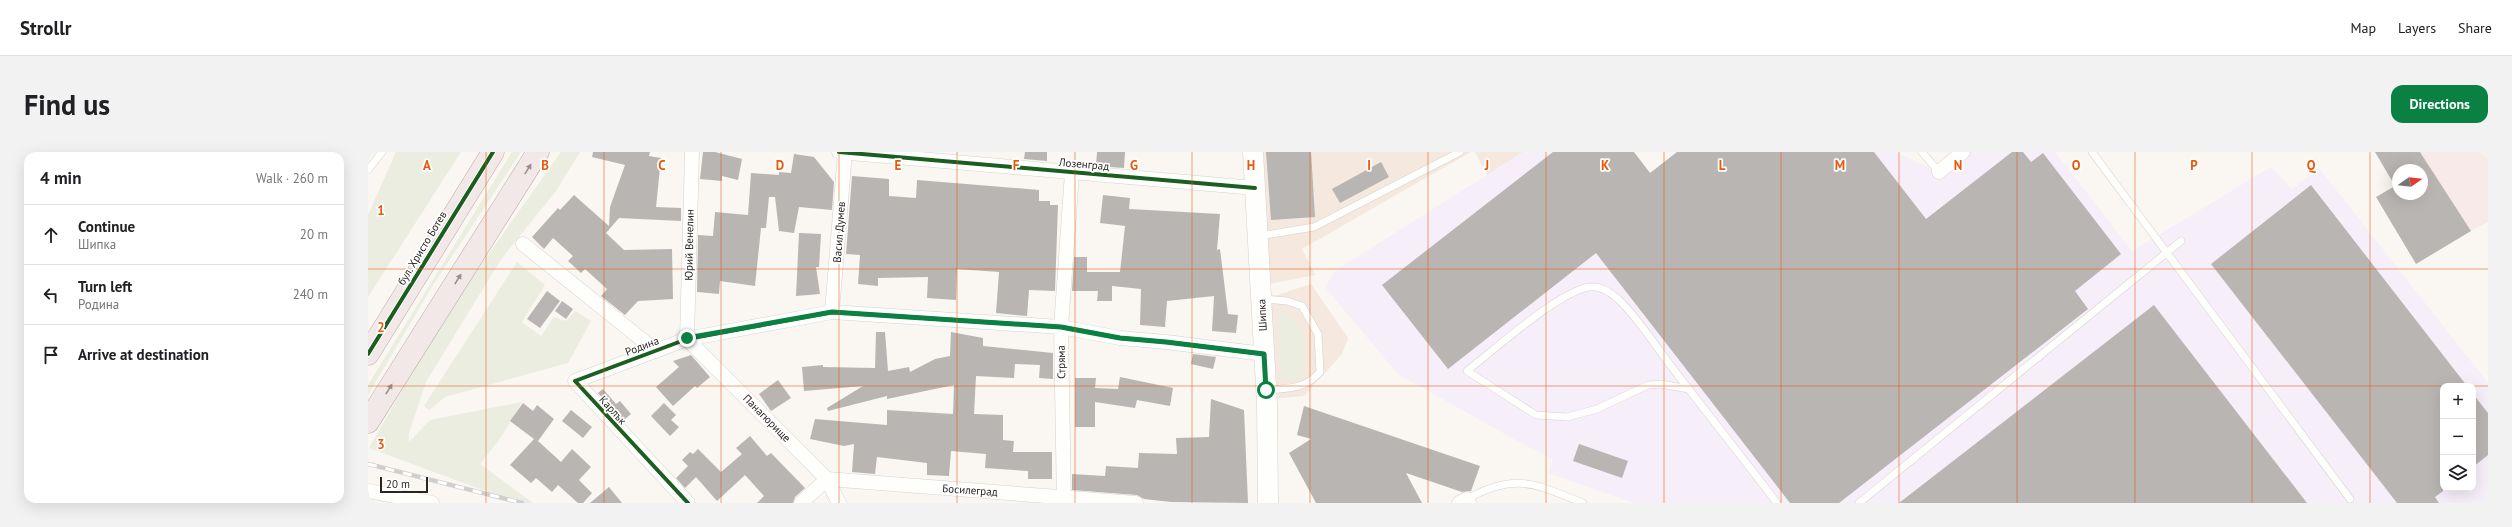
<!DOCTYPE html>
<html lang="en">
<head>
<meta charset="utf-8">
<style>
  body { margin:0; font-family:"PT Sans",sans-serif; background:#f2f2f2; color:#202124 }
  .controls { position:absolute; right:12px; bottom:12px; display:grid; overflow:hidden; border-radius:8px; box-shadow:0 4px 16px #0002 }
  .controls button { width:36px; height:36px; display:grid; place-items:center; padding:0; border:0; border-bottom:1px solid #e0e0e0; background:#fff; color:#202124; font:20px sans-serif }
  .compass { position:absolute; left:2024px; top:12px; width:36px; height:36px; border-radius:50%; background:#fff; box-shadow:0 4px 16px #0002; rotate:76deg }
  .scale { position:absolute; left:12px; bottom:10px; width:48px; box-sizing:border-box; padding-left:4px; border:2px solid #292522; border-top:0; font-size:11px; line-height:14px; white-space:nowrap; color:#292522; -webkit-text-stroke:3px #fff; paint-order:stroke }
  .stop { position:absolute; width:12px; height:12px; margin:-9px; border:3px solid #0b8043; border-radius:50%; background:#fff }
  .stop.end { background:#0b8043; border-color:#fff; box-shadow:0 1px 4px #0008 }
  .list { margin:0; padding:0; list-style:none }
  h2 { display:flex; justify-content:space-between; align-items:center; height:52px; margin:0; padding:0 16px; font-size:17px }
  h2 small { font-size:13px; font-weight:400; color:#757577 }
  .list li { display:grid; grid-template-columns:26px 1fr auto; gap:12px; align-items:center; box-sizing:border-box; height:60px; padding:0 16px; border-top:1px solid #e0e0e0 }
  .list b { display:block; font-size:15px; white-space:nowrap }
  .list p { margin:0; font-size:13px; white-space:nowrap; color:#757577 }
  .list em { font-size:13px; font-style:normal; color:#757577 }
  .icon { flex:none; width:22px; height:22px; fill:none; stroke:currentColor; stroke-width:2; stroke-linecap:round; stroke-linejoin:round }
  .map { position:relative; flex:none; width:2120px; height:351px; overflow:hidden; border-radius:12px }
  header { display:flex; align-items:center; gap:24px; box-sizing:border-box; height:56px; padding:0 20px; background:#fff; border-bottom:1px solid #e0e0e0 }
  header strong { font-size:19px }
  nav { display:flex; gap:22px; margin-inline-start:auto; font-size:14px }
  .intro { display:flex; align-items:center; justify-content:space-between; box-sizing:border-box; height:96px; padding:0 24px }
  h1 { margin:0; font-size:28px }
  .button { padding:10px 18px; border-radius:12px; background:#0b8043; color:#fff; font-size:14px; font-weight:700 }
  main { display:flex; gap:24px; padding:0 24px }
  aside { flex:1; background:#fff; border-radius:12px; box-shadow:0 4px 16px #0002 }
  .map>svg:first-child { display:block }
</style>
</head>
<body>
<header>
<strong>Strollr</strong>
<nav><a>Map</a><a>Layers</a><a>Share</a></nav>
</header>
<div class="intro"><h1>Find us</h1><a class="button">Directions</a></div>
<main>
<aside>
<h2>4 min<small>Walk · 260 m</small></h2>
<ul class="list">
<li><svg class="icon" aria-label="ahead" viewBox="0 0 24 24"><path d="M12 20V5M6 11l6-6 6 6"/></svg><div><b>Continue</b><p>Шипка</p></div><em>20 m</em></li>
<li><svg class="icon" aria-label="left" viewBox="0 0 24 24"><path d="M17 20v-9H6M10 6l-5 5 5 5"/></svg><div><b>Turn left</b><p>Родина</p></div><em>240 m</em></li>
<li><svg class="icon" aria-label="arrive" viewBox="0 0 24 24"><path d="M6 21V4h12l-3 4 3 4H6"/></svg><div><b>Arrive at destination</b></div></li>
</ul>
</aside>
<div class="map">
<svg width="2120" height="351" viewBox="0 0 2120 351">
  <rect width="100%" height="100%" fill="#faf6f2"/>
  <g fill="#f4e8df">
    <polygon points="887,0 1103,0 934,97 947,123 895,133"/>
    <polygon points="1107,0 1155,0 1119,23"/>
    <polygon points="943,132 980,186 974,202 936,244 902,247 896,144 909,143"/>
  </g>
  <path fill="#f6eef8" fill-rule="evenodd" d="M1155,0H1266L1320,69L1407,0H1527L1571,20L1595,0H1687L1764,99L1903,15L1924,37L1951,16L2120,231V351H1266L1180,321L1185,307L1151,290L1030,222L957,135L967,119ZM2075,234H2105V336H2075Z"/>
  <polygon fill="#f8eae9" points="2052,0 2120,0 2120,70 2103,79"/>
  <g fill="#eaede0">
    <polygon points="28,0 93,0 0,145 0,63"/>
    <polygon points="144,0 153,0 65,133 0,243 0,233"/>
    <polygon points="193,0 212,0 188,39 134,106 97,166 58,230 41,281 41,290 62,268 154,250 134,284 112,312 165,351 150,351 1,296 76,165"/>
    <polygon points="149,110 177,133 154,170 173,184 186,165 198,169 207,159 223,169 200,211 77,245 61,258 56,254"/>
    <polygon points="916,160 919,162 935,182 937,202 932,228 913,228 911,162"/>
  </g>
  <g fill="#b9b5b2" fill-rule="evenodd">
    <polygon points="225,0 282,0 281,4 293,6 288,55 313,56 313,69 251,66 238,81 256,98 304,97 305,147 270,149 257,163 233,144 239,137 217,117 213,121 200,109 205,104 185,86 176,97 164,85 190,56 192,58 206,43 241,74 242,55 257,13 224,5"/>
    <polygon points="335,0 347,0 374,7 370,28 354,24 354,29 332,27"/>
    <polygon points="657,0 679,0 679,9 656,7"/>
    <polygon points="729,0 757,0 756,16 728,14"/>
    <polygon points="898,0 943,0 947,65 903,68"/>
    <polygon points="1185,0 1266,0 1282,21 1309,0 1506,0 1558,67 1644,0 1655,0 1663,10 1675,1 1753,102 1707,139 1720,157 1471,351 1422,351 1228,101 1080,217 1014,133"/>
    <path d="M2007,0H2052L2103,79L2048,112L2008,45L2027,34ZM2030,18H2054V42H2030Z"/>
    <polygon points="426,2 446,5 466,30 464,58 431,55 426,81 411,79 407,45 401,45 398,76 393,76 387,134 352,129 351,142 329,140 330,83 345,84 347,60 380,63 383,21 411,23 411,20 423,21"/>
    <polygon points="1013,10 1021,25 972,51 964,37"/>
    <polygon points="484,24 521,27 521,44 548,46 549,28 671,38 671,49 682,49 682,53 690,53 687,139 661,138 659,164 628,161 631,120 589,117 588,148 559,146 560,125 510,126 510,134 490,132 492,103 478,102"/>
    <polygon points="1943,33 2099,234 2075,234 2075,339 2067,345 2071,351 2029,351 1843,112"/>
    <polygon points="735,43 762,46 761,57 852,62 849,98 852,97 860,162 870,163 868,181 844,179 846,144 799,149 797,175 772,173 773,137 744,134 744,149 729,149 730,139 704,139 706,105 719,105 719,120 752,120 757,74 732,71"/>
    <polygon points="431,81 453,82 451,115 448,115 452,142 428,144"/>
    <polygon points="179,139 192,149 172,176 159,167"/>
    <polygon points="194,149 205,157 198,167 187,159"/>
    <polygon points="1786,153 1939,351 1531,351"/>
    <polygon points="508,180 517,180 520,219 541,215 542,220 567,207 582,204 583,180 615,186 615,194 685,201 685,227 671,226 672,213 647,212 646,226 608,224 606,262 635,263 635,288 646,289 645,300 684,300 684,327 660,327 660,319 617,316 618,302 583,299 581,324 559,323 559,311 509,305 507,322 484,320 486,292 476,294 442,287 447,267 519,273 519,258 585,262 586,233 519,247 519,244 460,259 459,256 495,234 436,239 434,215 455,213 455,215 507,216"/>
    <polygon points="825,202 848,205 845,217 823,212"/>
    <polygon points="323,203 342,225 329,236 327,234 305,254 288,235 311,215 305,209"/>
    <polygon points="752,225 805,236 802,254 769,248 767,256 727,250 727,275 707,275 707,226 728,226 727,236 750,237"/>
    <polygon points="410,228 423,246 403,259 391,242"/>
    <polygon points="235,237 248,252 252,249 263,262 255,269 230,241"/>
    <polygon points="2105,242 2120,261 2120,303 2105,315"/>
    <polygon points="843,247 876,258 880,351 803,350 776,347 769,343 704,338 704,322 737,324 738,314 770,316 771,301 809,302 808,286 841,285"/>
    <polygon points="155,251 165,259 169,253 186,267 170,289 193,310 204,297 223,315 211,328 224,341 215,351 210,351 190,333 184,340 168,326 163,331 142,313 166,287 142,269"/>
    <polygon points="296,251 308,263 303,268 311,275 302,284 283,264"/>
    <polygon points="936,254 1112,314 1103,339 1094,340 1038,321 1054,351 948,351 921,301 943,287 929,283"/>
    <polygon points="203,258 224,275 215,286 194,269"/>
    <polygon points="382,284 399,304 403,301 437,336 427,345 425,351 389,351 396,344 377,323 349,349 328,325 317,336 308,326 320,314 314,308 322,300 325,302 330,297 353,320 374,302 368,296"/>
    <polygon points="1211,292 1260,309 1254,326 1205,309"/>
    <polygon points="241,335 254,351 222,351"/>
  </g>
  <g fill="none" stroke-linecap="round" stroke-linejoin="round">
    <defs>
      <g id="lane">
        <polyline points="1554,0 1571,20"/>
        <polyline points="1724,0 1982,347"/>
        <polyline points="0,18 14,0"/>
        <polyline points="891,84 946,75 1092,0"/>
        <path d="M895,147L919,149L934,154L950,182L952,220C936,238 921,236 899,238"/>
        <path d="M1321,237L1293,232L1280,233L1229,257L1199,265L1168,263L1099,219C1126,198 1190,140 1221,135C1232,133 1242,140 1250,147C1270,166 1286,192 1303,214C1338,260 1374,305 1409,351"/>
        <path d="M1099,347C1148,320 1167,332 1215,351"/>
        <polyline points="1491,351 1813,89"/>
      </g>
      <g id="street">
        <polyline points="324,0 319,187 459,327 471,351"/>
        <polyline points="471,0 887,36"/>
        <polyline points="1571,20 1595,0"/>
        <polyline points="155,92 288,199"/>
        <polyline points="464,160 477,0"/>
        <polyline points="0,339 64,351"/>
        <polyline points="320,351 207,229 319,187 464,160 693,175 752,186 798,190 896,202"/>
        <polyline points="433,351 459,327 768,351"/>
        <polyline points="696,351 693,175 704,21"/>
        <polyline points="1091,351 1099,347 1101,351"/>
      </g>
      <polyline id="secondary" points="885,0 899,252 900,351"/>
      <g id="primary">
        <polyline points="0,202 125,0"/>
        <polyline points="0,270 170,0"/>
      </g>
    </defs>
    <use href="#lane" stroke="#d6d2ce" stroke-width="8"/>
    <use href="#street" stroke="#d6d2ce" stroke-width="15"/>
    <use href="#secondary" stroke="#d6d2ce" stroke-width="21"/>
    <use href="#primary" stroke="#bcaba9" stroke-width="23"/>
    <use href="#lane" stroke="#fefefd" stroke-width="7"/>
    <use href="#street" stroke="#fefefd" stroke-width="14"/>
    <use href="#secondary" stroke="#fefefd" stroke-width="20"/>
    <use href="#primary" stroke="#f1e8e7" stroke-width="22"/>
    <defs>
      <polyline id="rail" points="0,312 154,351"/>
    </defs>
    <use href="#rail" stroke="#d0cfcd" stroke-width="4.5"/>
    <use href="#rail" stroke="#fff" stroke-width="3" stroke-dasharray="9" stroke-linecap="butt"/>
    <defs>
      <g id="cycleway">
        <polyline points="471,0 887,36"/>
        <polyline points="0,202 125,0"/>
        <polyline points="320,351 207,229 319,187 464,160 693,175 752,186 798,190 896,202"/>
      </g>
    </defs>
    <use href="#cycleway" stroke="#fff" stroke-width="6"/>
    <use href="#cycleway" stroke="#1b5e20" stroke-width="4"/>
  </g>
  <defs><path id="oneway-solid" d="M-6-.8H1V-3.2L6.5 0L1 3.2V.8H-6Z"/></defs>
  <g fill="#97908e">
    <use href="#oneway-solid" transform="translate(160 17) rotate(-58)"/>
    <use href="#oneway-solid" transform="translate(90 127) rotate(-58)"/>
    <use href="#oneway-solid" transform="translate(21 237) rotate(-58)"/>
  </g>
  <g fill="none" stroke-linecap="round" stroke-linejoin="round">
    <polyline stroke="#0b8043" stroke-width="5" points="319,186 464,160 693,175 752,186 798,190 896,202 898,238"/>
  </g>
  <path fill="none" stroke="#e8590c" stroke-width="1" stroke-opacity="0.55" d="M118,0V351M236,0V351M353,0V351M471,0V351M589,0V351M707,0V351M824,0V351M942,0V351M1060,0V351M1178,0V351M1296,0V351M1413,0V351M1531,0V351M1649,0V351M1767,0V351M1884,0V351M2002,0V351M0,117H2120M0,234H2075M2075,234H2105M2105,234H2120"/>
  <g text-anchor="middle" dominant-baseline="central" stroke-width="3.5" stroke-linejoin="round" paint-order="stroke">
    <g font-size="11" fill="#292522" stroke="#fff">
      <text transform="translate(716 12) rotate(5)">Лозенград</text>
      <text transform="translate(471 80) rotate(-86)">Васил Думев</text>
      <text transform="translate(321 93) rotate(-89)">Юрий Венелин</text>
      <text transform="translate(54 96) rotate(-59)">бул. Христо Ботев</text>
      <text transform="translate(894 163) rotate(-93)">Шипка</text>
      <text transform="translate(274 194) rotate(-21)">Родина</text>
      <text transform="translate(693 210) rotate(-91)">Стряма</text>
      <text transform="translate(245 258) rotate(48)">Карлък</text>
      <text transform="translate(399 266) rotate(45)">Панагюрище</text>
      <text transform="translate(602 338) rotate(4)">Босилеград</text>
    </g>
  </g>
  <g font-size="13" text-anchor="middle" font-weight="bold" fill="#e8590c" stroke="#fff" stroke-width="3.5" stroke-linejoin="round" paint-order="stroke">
    <text x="59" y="18">A</text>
    <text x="177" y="18">B</text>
    <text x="294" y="18">C</text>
    <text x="412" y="18">D</text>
    <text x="530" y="18">E</text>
    <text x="648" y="18">F</text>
    <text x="766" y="18">G</text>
    <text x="883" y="18">H</text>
    <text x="1001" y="18">I</text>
    <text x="1119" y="18">J</text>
    <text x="1237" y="18">K</text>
    <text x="1354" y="18">L</text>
    <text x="1472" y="18">M</text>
    <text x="1590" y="18">N</text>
    <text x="1708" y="18">O</text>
    <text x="1826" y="18">P</text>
    <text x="1943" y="18">Q</text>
    <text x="13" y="63">1</text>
    <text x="13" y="180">2</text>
    <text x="13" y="297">3</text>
  </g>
</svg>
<div class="controls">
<button>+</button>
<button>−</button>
<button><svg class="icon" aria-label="layers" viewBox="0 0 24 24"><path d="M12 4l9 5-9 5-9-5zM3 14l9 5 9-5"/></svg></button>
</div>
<svg class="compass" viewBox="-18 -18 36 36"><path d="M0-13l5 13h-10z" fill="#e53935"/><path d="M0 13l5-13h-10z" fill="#757577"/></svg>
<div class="scale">20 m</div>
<div class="stop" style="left:898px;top:238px"></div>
<div class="stop end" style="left:319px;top:186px"></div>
</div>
</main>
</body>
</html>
